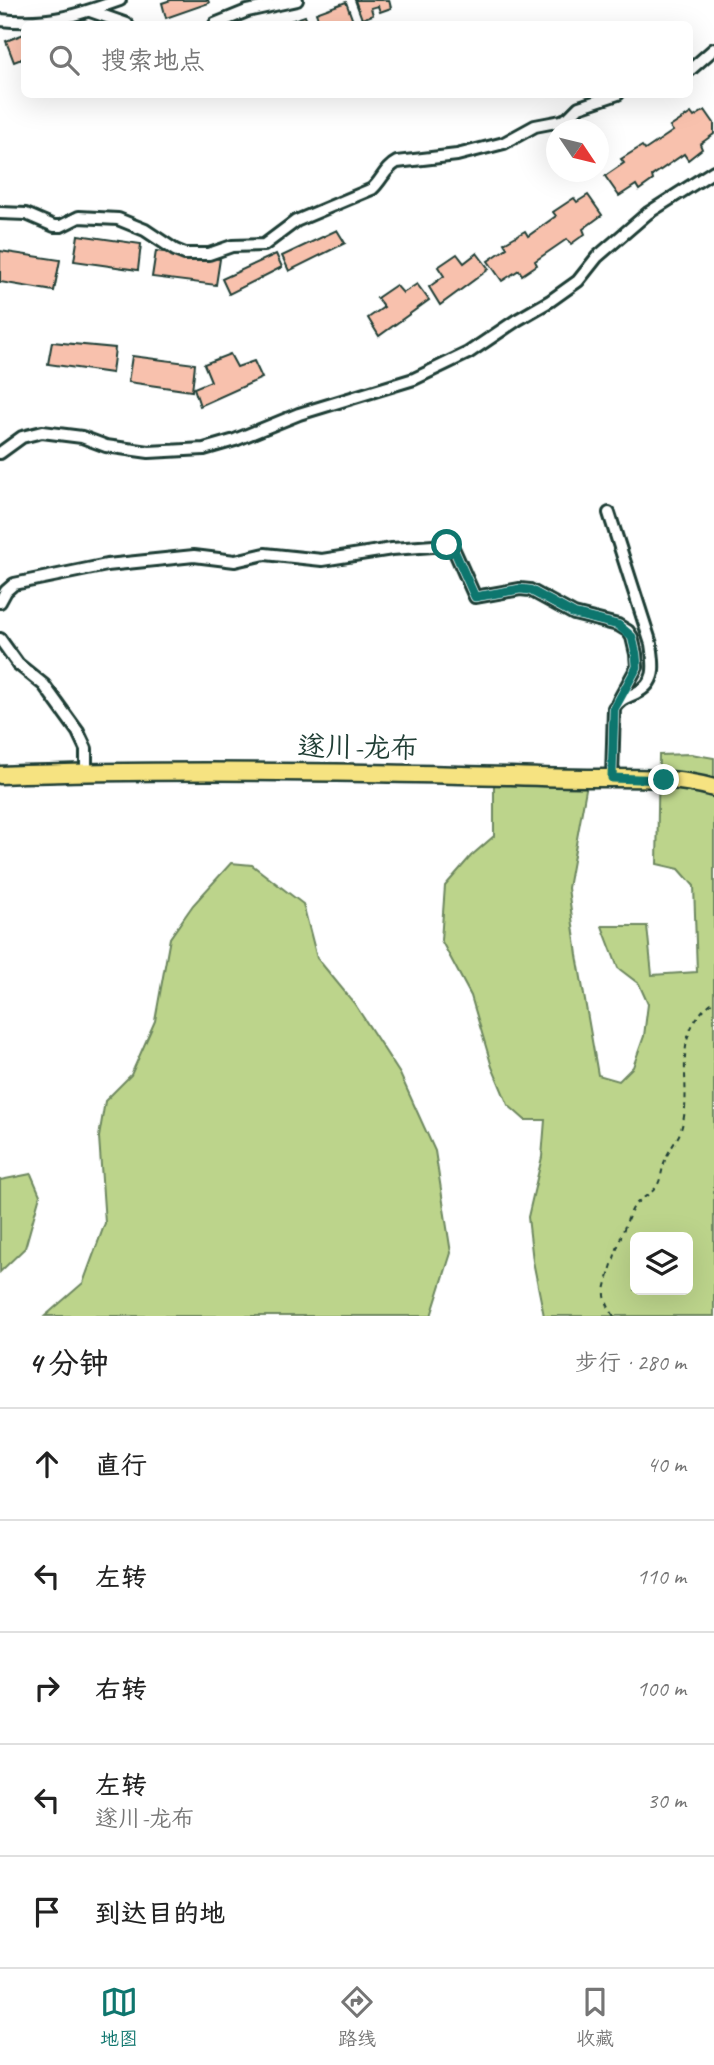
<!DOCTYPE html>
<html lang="zh">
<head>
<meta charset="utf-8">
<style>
  body { margin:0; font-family:Caveat,"LXGW WenKai TC",sans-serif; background:#f6f6f6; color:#222 }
  .controls { position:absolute; right:21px; bottom:21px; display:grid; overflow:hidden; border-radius:10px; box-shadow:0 7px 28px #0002 }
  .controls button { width:63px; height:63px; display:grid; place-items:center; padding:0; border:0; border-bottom:2px solid #e0e0e0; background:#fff; color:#222; font:35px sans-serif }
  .compass { position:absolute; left:546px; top:119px; width:63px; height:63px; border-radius:50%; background:#fff; box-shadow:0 7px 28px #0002; rotate:125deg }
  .stop { position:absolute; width:21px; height:21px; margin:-16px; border:5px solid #0f766e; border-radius:50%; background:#fff }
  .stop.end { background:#0f766e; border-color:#fff; box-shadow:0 2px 7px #0008 }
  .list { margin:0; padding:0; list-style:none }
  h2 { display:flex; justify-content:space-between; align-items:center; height:91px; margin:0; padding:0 28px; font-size:30px }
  h2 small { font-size:23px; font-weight:400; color:#767676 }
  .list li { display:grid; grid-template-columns:46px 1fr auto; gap:21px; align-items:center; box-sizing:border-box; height:112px; padding:0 28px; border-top:2px solid #e0e0e0 }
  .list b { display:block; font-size:26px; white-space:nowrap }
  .list p { margin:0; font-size:23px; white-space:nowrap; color:#767676 }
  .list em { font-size:23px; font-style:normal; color:#767676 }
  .icon { flex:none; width:38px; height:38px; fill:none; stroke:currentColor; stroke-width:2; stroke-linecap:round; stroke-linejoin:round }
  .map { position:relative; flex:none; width:714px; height:1316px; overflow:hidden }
  .search { position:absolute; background:#fff; box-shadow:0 7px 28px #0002; left:21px; right:21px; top:21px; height:77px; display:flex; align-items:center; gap:18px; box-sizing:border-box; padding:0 24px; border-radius:10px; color:#767676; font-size:26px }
  .sheet { height:651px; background:#fff }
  nav { display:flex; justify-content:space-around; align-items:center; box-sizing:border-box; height:98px; border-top:2px solid #e0e0e0; background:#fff; font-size:19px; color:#767676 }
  nav a { display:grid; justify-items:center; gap:4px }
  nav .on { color:#0f766e }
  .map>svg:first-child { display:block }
</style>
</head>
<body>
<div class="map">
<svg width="714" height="1316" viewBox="0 0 714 1316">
  <rect width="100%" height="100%" fill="#fff"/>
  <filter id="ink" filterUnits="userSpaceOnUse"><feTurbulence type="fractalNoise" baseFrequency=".0143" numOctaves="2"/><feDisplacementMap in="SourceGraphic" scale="14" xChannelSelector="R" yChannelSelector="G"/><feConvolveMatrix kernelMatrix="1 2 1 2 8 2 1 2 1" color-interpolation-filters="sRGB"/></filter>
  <g filter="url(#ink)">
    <g fill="#bcd48b" stroke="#6e8860" stroke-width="2" fill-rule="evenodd">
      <path d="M691,754L714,758V1316H544L533,1261L528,1217L542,1157L545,1120H525L508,1105L492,1067L471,996L441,940L445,886L471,856L494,836V776L588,778L568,888L577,955L598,1075L619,1081L633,1067L644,1036L648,1004L639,984L618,968L602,926H647L652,975L697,972L694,886L679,869L657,864L659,755ZM635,1237H688V1290H635Z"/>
      <polygon points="231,863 252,865 303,904 317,958 354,1003 400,1074 435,1151 451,1253 431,1316 45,1316 83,1283 105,1223 99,1137 105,1101 131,1075 155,1021 170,938 193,905"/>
      <polygon points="31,1174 40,1195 25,1248 0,1272 0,1180"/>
    </g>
    <g fill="#f8c1ad" stroke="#1f3d34" stroke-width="2">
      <polygon points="171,0 208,0 209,3 166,18 162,3"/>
      <polygon points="355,0 389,0 391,8 380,12 378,6 371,8 373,15 362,19"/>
      <polygon points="346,2 354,24 341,24 341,23 320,24 316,13"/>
      <polygon points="305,16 308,24 281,24"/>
      <polygon points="24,34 24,50 23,51 24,58 14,62 6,41"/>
      <polygon points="705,110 714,123 714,134 700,144 702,149 688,160 684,154 652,176 653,180 639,190 636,185 619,196 605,176 624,163 621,159 642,146 645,150 673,131 670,127 691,113 694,117"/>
      <polygon points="588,195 602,215 583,229 585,234 571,244 567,239 535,261 537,265 522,275 519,270 502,281 488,261 507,248 504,243 525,231 528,236 556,216 553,212 574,198 577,202"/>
      <polygon points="337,230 345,243 289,271 282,256"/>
      <polygon points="78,235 141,244 138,270 74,261"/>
      <polygon points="0,251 60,260 54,291 0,282"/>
      <polygon points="156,251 220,259 216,285 152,277"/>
      <polygon points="477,253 489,269 440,305 429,287 444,276 438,267 457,254 464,263"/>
      <polygon points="276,254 282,267 229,294 222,279"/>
      <polygon points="417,284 429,300 379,336 368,318 384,307 377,298 396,285 403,293"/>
      <polygon points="52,342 115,348 112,373 48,364"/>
      <polygon points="230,354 237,367 254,361 262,378 200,406 194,388 211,381 204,364"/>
      <polygon points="132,356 195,364 192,391 128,382"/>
    </g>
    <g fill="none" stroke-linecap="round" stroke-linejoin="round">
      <defs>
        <g id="street">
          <polyline points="90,11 127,24"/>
          <path d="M0,20C48,25 75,16 120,0"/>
          <polyline points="215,24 247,11 297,0"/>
          <polyline points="690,70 714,49"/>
          <path d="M0,213L26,214L54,226H61L79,217L118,219L145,230L175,250L185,254H209L232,246L264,245L296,221L372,189C382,180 385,168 397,162L457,155L504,143L535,126L561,121L568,118L579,107L618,94"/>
          <polyline points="0,453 22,437 42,432 82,437 106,446 149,452 204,449 235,440 299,414 414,379 468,353 517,320 550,301 578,281 597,257 648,213 714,171"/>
          <path d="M609,513L651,644C654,665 658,682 636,693C626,698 620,699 614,708L612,778"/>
          <polyline points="0,602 6,591 14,584 107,565 194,556 235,561 265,554 322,560 392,549 447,545 454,550 475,597 520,589 530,590 574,614 618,625 628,631 632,637 636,654 637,667 619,700"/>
          <polyline points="0,639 18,664 44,685 78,732 86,749 86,772"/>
        </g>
        <path id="primary" d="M0,775C169,769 339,772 508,776C535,777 561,778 588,778C629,778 674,776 714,788"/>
      </defs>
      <use href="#street" stroke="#1f3d34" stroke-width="16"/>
      <use href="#primary" stroke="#1f3d34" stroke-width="21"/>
      <path stroke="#1f3d34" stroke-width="2" stroke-dasharray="5 5" stroke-linecap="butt" d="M614,1316C609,1309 604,1299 605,1291C607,1278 627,1214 635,1205C642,1197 653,1194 658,1184C662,1176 662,1166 666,1158C669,1150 675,1143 679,1135C698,1088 664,1037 714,1001"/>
      <use href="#street" stroke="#fff" stroke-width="10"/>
      <use href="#primary" stroke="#f6e381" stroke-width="16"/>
    </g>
  </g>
  <g fill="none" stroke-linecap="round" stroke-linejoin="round" filter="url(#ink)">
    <polyline stroke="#0f766e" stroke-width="9" points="447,545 454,550 475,597 520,589 530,590 574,614 618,625 632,637 636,654 637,667 614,709 612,778 664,780"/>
  </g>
  <g text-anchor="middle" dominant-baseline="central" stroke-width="7" stroke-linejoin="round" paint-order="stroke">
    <g font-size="28" fill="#1f3d34" stroke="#fff">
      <text transform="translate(358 747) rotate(1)">遂川-龙布</text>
    </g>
  </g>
</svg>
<div class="controls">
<button><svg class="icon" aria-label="layers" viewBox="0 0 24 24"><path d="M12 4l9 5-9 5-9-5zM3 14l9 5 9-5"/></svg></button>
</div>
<svg class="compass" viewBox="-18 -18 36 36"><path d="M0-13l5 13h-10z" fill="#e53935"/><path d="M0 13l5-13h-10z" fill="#767676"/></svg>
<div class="stop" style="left:447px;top:545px"></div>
<div class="stop end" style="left:664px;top:780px"></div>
<div class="search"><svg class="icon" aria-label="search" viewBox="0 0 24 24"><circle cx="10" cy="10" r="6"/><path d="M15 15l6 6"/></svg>搜索地点</div>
</div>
<section class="sheet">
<h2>4 分钟<small>步行 · 280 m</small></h2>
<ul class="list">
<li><svg class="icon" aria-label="ahead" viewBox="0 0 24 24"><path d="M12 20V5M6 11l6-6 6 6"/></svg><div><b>直行</b></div><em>40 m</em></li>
<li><svg class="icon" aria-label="left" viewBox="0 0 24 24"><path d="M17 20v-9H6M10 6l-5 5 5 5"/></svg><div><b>左转</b></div><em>110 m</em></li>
<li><svg class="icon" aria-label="right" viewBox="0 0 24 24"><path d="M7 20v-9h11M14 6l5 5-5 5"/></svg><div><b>右转</b></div><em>100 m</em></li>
<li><svg class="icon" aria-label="left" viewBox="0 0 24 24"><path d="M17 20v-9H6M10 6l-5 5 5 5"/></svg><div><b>左转</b><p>遂川-龙布</p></div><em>30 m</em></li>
<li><svg class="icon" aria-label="arrive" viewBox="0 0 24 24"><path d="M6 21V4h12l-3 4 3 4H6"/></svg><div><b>到达目的地</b></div></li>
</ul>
</section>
<nav>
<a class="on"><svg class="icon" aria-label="map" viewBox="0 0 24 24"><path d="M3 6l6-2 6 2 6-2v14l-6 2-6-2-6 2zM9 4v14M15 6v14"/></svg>地图</a>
<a><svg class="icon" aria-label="directions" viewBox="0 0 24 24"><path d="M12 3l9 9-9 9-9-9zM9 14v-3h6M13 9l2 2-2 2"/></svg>路线</a>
<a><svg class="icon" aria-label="saved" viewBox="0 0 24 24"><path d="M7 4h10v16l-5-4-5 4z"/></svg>收藏</a>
</nav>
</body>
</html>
